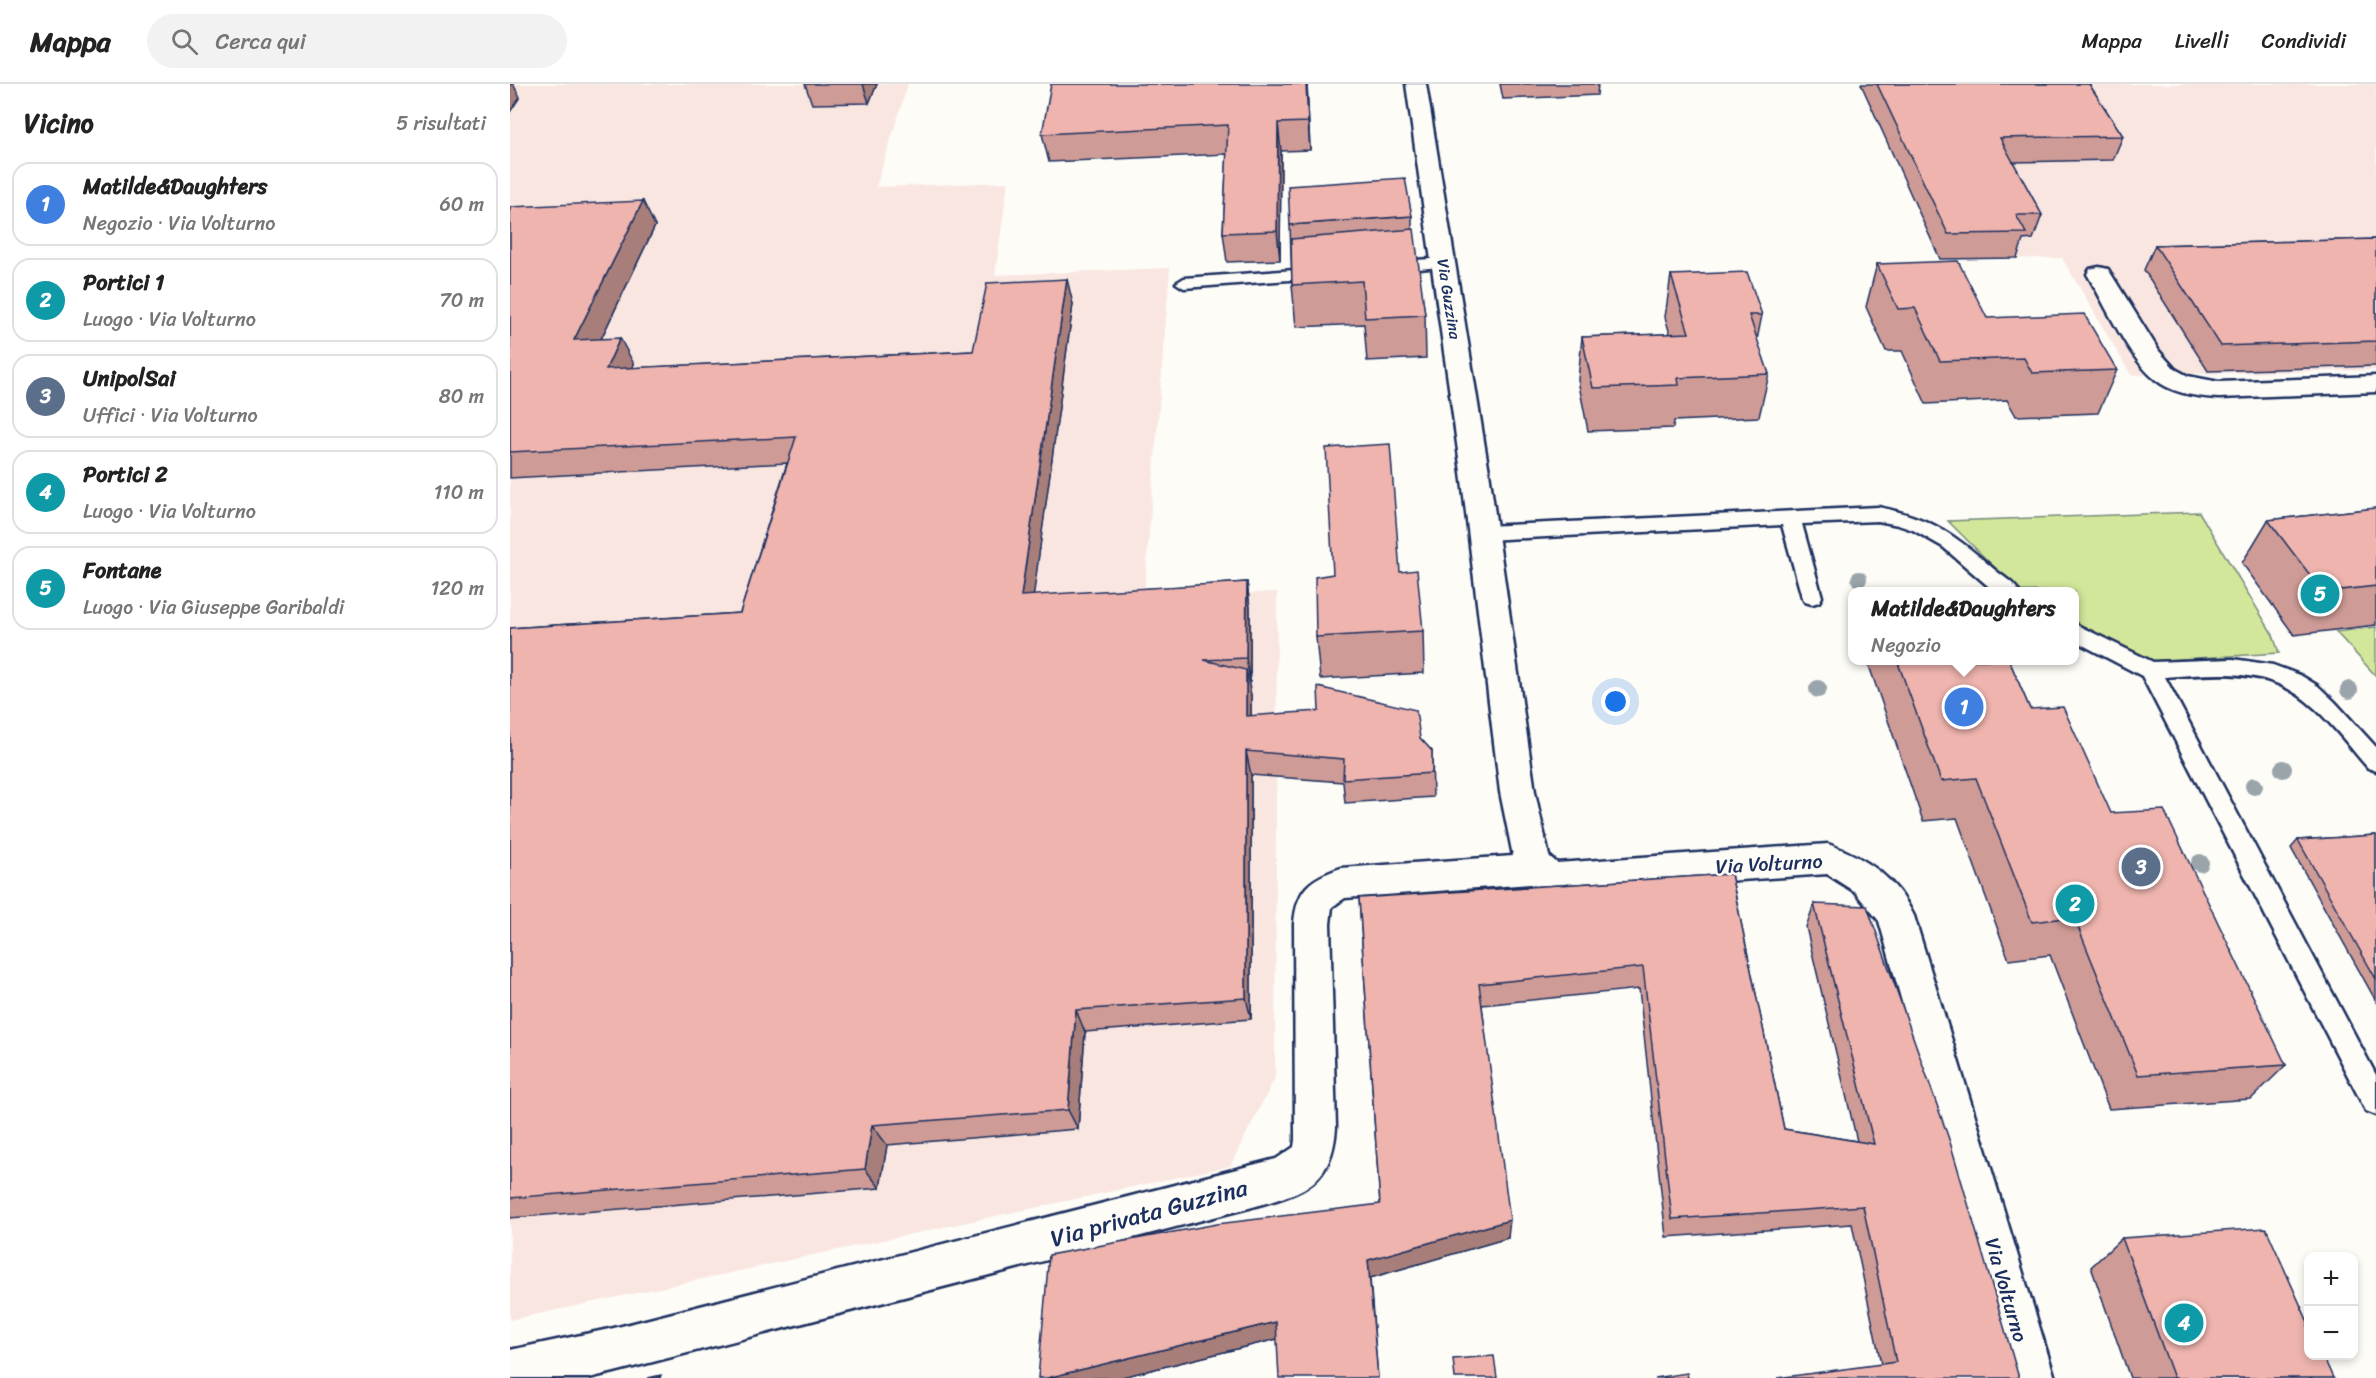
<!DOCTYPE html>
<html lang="it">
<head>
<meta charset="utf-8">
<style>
  body { margin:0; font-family:Sriracha,sans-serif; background:#f2f2f2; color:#222 }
  .controls { position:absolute; right:18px; bottom:18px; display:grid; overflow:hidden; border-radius:12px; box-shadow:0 3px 9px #0003 }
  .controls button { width:54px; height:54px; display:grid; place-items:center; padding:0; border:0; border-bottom:2px solid #e0e0e0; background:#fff; color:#222; font:30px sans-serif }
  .you { position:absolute; left:1106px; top:618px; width:21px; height:21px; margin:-15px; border:4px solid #fff; border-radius:50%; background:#1a73e8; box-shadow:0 0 0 9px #1a73e833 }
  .badge { display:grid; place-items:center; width:39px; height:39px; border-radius:50%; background:#d1495b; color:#fff; font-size:20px; font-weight:700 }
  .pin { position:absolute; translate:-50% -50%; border:3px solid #fff; box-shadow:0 2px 6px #0006 }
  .popup { position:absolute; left:1338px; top:503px; width:231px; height:78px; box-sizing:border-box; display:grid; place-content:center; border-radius:12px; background:#fff; filter:drop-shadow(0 2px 4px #0005); font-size:20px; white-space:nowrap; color:#767676 }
  .popup b { font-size:22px; color:#222 }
  .popup::after { content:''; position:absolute; left:50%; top:100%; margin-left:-12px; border:12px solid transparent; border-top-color:#fff }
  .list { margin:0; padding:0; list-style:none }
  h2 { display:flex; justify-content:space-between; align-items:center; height:78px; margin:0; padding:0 24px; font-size:26px }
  h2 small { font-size:20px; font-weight:400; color:#767676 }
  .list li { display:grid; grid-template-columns:39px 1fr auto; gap:18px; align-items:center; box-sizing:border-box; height:84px; margin:0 12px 12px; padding:0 12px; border:2px solid #e0e0e0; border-radius:18px }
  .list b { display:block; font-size:22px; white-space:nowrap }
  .list p { margin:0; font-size:20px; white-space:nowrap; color:#767676 }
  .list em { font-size:20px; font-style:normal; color:#767676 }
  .icon { flex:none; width:33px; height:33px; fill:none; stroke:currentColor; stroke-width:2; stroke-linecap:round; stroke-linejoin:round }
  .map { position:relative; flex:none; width:1866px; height:1294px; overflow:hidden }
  header { display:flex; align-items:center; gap:36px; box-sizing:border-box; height:84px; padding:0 30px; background:#fff; border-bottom:2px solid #e0e0e0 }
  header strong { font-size:28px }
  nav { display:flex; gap:33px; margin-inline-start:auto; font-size:21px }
  .search { width:420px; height:54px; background:#f2f2f2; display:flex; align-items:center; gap:15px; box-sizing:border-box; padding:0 21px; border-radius:33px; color:#767676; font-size:22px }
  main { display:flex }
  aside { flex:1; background:#fff }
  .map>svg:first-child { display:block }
</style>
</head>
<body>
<header>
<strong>Mappa</strong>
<div class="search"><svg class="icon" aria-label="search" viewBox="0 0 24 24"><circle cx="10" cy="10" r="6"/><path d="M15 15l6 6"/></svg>Cerca qui</div>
<nav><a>Mappa</a><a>Livelli</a><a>Condividi</a></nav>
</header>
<main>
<aside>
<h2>Vicino<small>5 risultati</small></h2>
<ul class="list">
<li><span class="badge" style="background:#3f7fe0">1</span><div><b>Matilde&amp;Daughters</b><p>Negozio · Via Volturno</p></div><em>60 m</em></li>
<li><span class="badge" style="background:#0f9aa8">2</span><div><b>Portici 1</b><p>Luogo · Via Volturno</p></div><em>70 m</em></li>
<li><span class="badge" style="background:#5c6f8a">3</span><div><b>UnipolSai</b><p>Uffici · Via Volturno</p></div><em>80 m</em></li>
<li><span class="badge" style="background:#0f9aa8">4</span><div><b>Portici 2</b><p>Luogo · Via Volturno</p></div><em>110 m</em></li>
<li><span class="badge" style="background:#0f9aa8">5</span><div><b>Fontane</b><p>Luogo · Via Giuseppe Garibaldi</p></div><em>120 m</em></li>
</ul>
</aside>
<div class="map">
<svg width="1866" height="1294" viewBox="0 0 1866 1294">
  <rect width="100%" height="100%" fill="#fdfcf7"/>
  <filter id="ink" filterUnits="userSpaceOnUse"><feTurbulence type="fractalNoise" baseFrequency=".0167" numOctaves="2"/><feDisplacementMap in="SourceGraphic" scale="12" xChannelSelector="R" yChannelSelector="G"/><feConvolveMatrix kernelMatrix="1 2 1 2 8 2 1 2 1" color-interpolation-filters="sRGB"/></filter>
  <g filter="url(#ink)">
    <g fill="#f9e6e1">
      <polygon points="0,0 398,0 366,103 498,98 485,191 660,184 634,513 767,508 765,994 720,1082 0,1236"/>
      <polygon points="1351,0 1866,0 1866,286 1621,291 1552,174 1430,175"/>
    </g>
    <g fill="#d3e79b" stroke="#778b7c" stroke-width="1.5">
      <polygon points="1689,428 1763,551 1769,569 1640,577 1565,539 1565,508 1508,507 1438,437"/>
      <polygon points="1866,543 1866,592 1826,548"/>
    </g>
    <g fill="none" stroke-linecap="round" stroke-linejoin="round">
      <defs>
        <g id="service">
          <polygon points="934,174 940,176 942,179 940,182 878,188 870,183 878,178"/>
          <polygon points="813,184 819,185 821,189 819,193 674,204 666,199 674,194"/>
          <path d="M1368,423C1422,434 1444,450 1485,486C1493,493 1504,498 1509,508H1485L1433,463L1403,446L1388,441L1368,437L1292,440L1312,513L1309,518L1302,520L1295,518L1292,513L1272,441L976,456L969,454L966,449L969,444L976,442Z"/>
          <path d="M1565,540L1643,578L1723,575L1763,581L1790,591L1808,602L1825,618L1866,663V687L1858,684C1830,652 1802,610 1760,597C1727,586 1689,591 1655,593L1866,991V1031L1856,1027L1632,592L1565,557Z"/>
        </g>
        <g id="minor">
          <path d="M896,0H916L979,388L1025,708L1039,772L1047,779L1318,760C1357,774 1386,794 1404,832L1545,1294H1499L1369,837L1345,808L1317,790L1047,809L1020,800L835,814L822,823L820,840L826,1043C822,1103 791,1109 739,1124L104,1288L79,1294H0V1266L104,1244L766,1075L784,1063L785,1056L784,840C787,805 799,795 831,784L1003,772L990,708L951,388Z"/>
          <path d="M1589,183L1598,185L1649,267L1665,285L1678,292L1709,298L1866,292V308L1709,314C1689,313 1663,310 1646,296C1619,275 1595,220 1577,190L1580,185Z"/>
        </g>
      </defs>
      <use href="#service" stroke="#1b2f5e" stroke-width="5"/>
      <use href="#minor" stroke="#1b2f5e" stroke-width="5"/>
      <use href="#service" fill="#fdfcf7" fill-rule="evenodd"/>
      <use href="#minor" fill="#fdfcf7" fill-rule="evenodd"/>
    </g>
    <g fill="#9aa5ab">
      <circle cx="1349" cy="495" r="8"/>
      <circle cx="1308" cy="605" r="9"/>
      <circle cx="1839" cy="606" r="9"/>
      <circle cx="1773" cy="685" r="9"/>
      <circle cx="1744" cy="702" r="9"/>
      <circle cx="1690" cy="779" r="9"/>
    </g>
    <g fill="#ce9b96" stroke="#1b2f5e" stroke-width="1.5">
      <polygon points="295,0 367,0 359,19 302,20"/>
      <polygon points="797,0 800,66 771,67 770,176 717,178 713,149 717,70 539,78 532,50"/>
      <polygon points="990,0 1088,0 1087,11 993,15"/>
      <polygon points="1351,0 1579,0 1613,52 1603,76 1503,78 1532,131 1523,155 1513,156 1507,174 1430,175"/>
      <polygon points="0,123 145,142 91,255 124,280 122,284 463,267 563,220 523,512 737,498 740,524 740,598 738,599 741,611 741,632 910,654 922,667 923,713 835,719 833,698 741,691 741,935 575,948 568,1045 377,1061 370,1104 0,1134 0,544 230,529 277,379 0,394"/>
      <polygon points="902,132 902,145 915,231 916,274 857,277 854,240 786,243 782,201 780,141"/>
      <polygon points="1866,155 1866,282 1698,287 1634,186 1645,161"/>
      <polygon points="1367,180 1477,234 1607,286 1588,329 1506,332 1497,316 1416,320 1392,267 1376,267 1356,223"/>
      <polygon points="1161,191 1252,231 1247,256 1259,290 1249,333 1164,337 1163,344 1078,347 1068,296 1072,253 1160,250 1155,233"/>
      <polygon points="1866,424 1866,541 1784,551 1732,479 1758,436"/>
      <polygon points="890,488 913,547 914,589 810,595 806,553"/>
      <polygon points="1357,576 1499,576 1520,625 1601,729 1776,981 1741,1015 1599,1025 1540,871 1499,876 1447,734 1413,737"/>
      <polygon points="1866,751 1866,917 1781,764 1788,756"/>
      <polygon points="1221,790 1274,1045 1347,1057 1296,843 1304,820 1509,1294 1371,1280 1342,1140 1156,1153 1129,905 972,921 998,1154 860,1194 767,1255 608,1294 528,1294 870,1120 849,814"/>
      <polygon points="1612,1154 1823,1294 1620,1294 1581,1183"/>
    </g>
    <g fill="#a77e7a" stroke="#1b2f5e" stroke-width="1.5">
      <polygon points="0,0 3,0 10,13 0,28"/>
      <polygon points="353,0 367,0 359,19"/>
      <polygon points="796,0 797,0 800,66 798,38"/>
      <polygon points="768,39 771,67 770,176 767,147"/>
      <polygon points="133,117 145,142 78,282 64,256"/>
      <polygon points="557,195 563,220 520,537 511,512"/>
      <polygon points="110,254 124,280 110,311 96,285"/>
      <polygon points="737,498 740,524 740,598 736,574"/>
      <polygon points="736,586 741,611 741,657 736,632"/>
      <polygon points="736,667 741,691 741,935 736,914"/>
      <polygon points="566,926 575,948 568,1045 558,1026"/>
      <polygon points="362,1041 377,1061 370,1104 355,1085"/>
      <polygon points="1000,1136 998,1154 860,1194 868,1294 858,1176"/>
      <polygon points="766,1238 771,1254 608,1294 537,1294"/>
    </g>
    <g fill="#efb4ae" stroke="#1b2f5e" stroke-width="1.5">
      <polygon points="541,0 796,0 798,38 768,39 767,147 713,149 718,41 532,50"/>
      <polygon points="1367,0 1579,0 1613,52 1490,54 1532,131 1506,131 1516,149 1438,150"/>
      <polygon points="895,94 902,132 780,141 778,102"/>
      <polygon points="133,117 64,256 110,254 96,285 463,267 477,199 557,195 511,512 737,498 736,574 694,576 736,586 736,632 809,627 808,603 906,626 910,654 922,667 922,689 833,695 834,675 736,667 736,914 566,926 558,1026 362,1041 355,1085 0,1114 0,544 230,529 286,353 0,368 0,123"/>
      <polygon points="904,145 915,231 855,234 852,197 782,201 781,155"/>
      <polygon points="1866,155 1866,257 1711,262 1645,161"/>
      <polygon points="1448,177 1477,234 1574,230 1607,286 1522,289 1514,274 1430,277 1405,224 1388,225 1367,180"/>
      <polygon points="1237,188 1252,231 1239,231 1259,290 1168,294 1169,301 1083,304 1072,253 1179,249 1161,191"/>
      <polygon points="880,360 890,488 907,486 913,547 806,553 805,493 823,490 816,364"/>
      <polygon points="1866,424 1866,502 1813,508 1758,436"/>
      <polygon points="1387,576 1499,576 1520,625 1553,623 1601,729 1654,726 1776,981 1628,991 1564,833 1522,838 1466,694 1431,697"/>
      <polygon points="1866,751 1866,895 1788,756"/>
      <polygon points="1221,790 1274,1045 1364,1060 1304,820 1357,822 1440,1058 1509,1294 1267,1294 1386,1278 1353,1122 1162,1135 1133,883 969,900 1000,1136 858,1176 868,1294 769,1294 766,1238 537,1294 528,1294 539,1171 707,1140 870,1120 849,814"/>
      <polygon points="1756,1144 1798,1238 1798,1272 1813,1272 1823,1294 1664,1294 1612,1154"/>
      <polygon points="984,1272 987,1294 945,1294 943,1275"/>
      <polygon points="1177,1289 1178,1294 1145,1294"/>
      <polygon points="151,1291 150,1294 138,1294"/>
    </g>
  </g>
  <g text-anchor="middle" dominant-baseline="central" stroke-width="5" stroke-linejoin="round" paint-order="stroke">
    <g font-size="16" fill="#1b2f5e" stroke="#fdfcf7">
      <text transform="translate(939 215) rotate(81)">Via Guzzina</text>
    </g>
    <g font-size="20" fill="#1b2f5e" stroke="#fdfcf7">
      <text transform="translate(1259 780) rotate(-3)">Via Volturno</text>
      <text transform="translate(1496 1206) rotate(74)">Via Volturno</text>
    </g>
    <g font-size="24" fill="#1b2f5e" stroke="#fdfcf7">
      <text transform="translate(639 1129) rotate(-15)">Via privata Guzzina</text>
    </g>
  </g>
</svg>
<div class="controls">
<button>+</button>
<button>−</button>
</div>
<div class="you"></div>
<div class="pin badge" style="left:1454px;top:623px;background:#3f7fe0">1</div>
<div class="popup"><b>Matilde&amp;Daughters</b>Negozio</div>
<div class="pin badge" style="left:1565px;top:820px;background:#0f9aa8">2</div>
<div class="pin badge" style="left:1631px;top:783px;background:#5c6f8a">3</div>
<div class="pin badge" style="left:1674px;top:1239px;background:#0f9aa8">4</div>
<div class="pin badge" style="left:1810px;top:510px;background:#0f9aa8">5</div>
</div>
</main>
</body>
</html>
